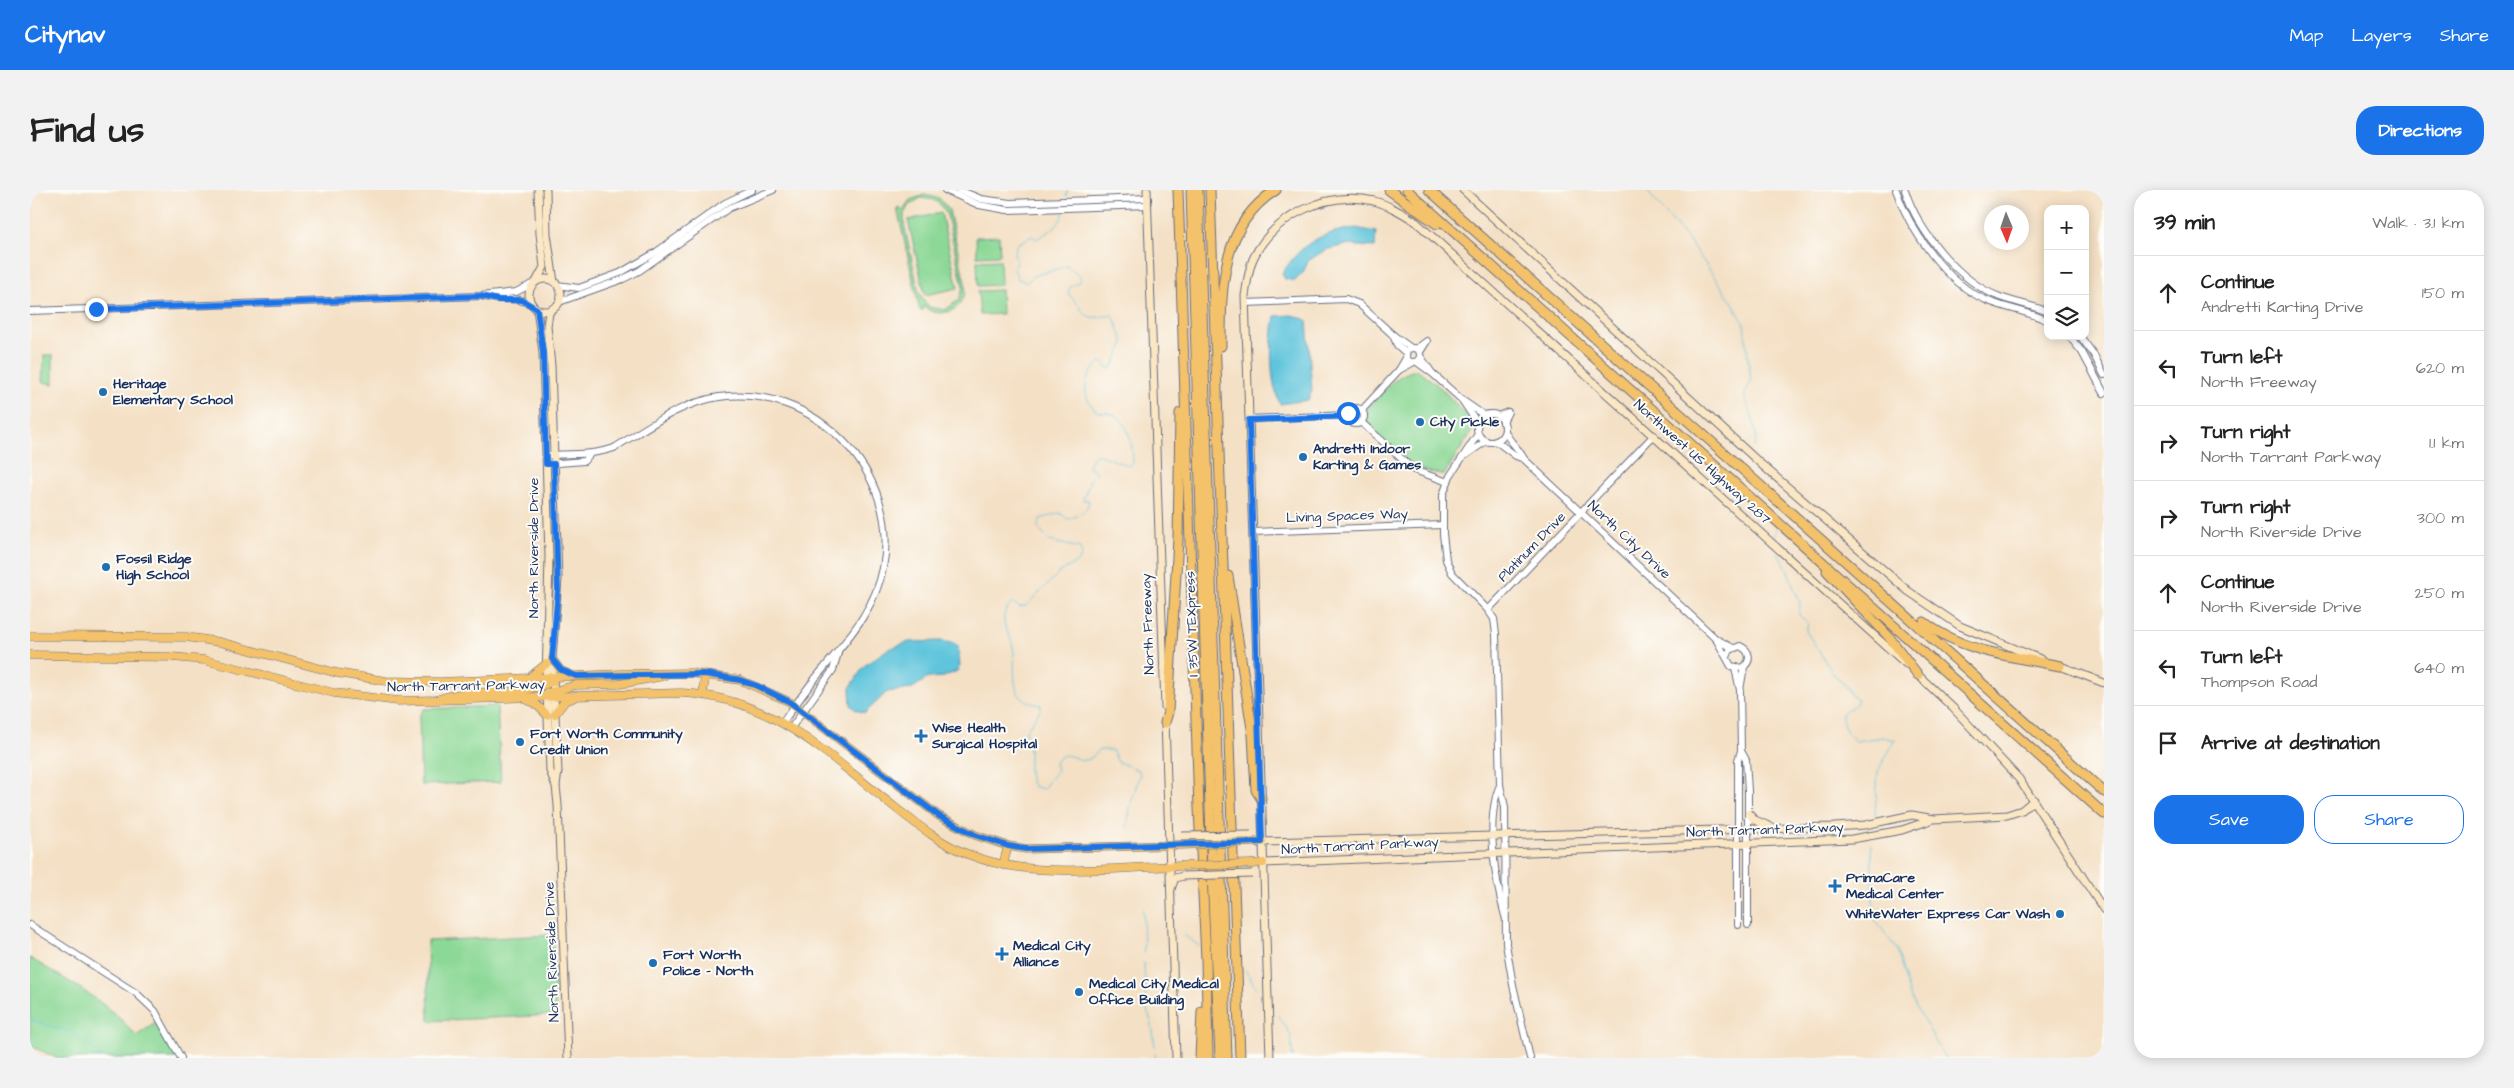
<!DOCTYPE html>
<html lang="en">
<head>
<meta charset="utf-8">
<style>
  body { margin:0; font-family:"Architects Daughter",sans-serif; background:#f2f2f2; color:#222 }
  .controls { position:absolute; right:15px; top:15px; display:grid; overflow:hidden; border-radius:10px; box-shadow:0 2px 12px #0003 }
  .controls button { width:45px; height:45px; display:grid; place-items:center; padding:0; border:0; border-bottom:1px solid #e0e0e0; background:#fff; color:#222; font:25px sans-serif }
  .compass { position:absolute; left:1954px; top:15px; width:45px; height:45px; border-radius:50%; background:#fff; box-shadow:0 2px 12px #0003; rotate:178deg }
  .stop { position:absolute; width:15px; height:15px; margin:-11px; border:4px solid #1a73e8; border-radius:50%; background:#fff }
  .stop.end { background:#1a73e8; border-color:#fff; box-shadow:0 1px 5px #0008 }
  .list { margin:0; padding:0; list-style:none }
  h2 { display:flex; justify-content:space-between; align-items:center; height:65px; margin:0; padding:0 20px; font-size:21px }
  h2 small { font-size:16px; font-weight:400; color:#767676 }
  .list li { display:grid; grid-template-columns:32px 1fr auto; gap:15px; align-items:center; box-sizing:border-box; height:75px; padding:0 20px; border-top:1px solid #e0e0e0 }
  .list b { display:block; font-size:19px; white-space:nowrap }
  .list p { margin:0; font-size:16px; white-space:nowrap; color:#767676 }
  .list em { font-size:16px; font-style:normal; color:#767676 }
  .actions { display:flex; gap:10px; padding:15px 20px }
  .actions a { flex:1; padding:11px 0; border:1px solid #1a73e8; border-radius:20px; text-align:center; font-size:18px; color:#1a73e8 }
  .actions .main { background:#1a73e8; color:#fff }
  .icon { flex:none; width:28px; height:28px; fill:none; stroke:currentColor; stroke-width:2; stroke-linecap:round; stroke-linejoin:round }
  .map { position:relative; flex:none; width:2074px; height:868px; overflow:hidden; border-radius:20px }
  header { display:flex; align-items:center; gap:30px; box-sizing:border-box; height:70px; padding:0 25px; background:#1a73e8; color:#fff }
  header strong { font-size:24px }
  nav { display:flex; gap:28px; margin-inline-start:auto; font-size:18px }
  .intro { display:flex; align-items:center; justify-content:space-between; box-sizing:border-box; height:120px; padding:0 30px }
  h1 { margin:0; font-size:35px }
  .button { padding:12px 22px; border-radius:20px; background:#1a73e8; color:#fff; font-size:18px; font-weight:700 }
  main { display:flex; gap:30px; padding:0 30px }
  aside { flex:1; background:#fff; border-radius:20px; box-shadow:0 2px 12px #0003 }
  .map>svg:first-child { display:block }
</style>
</head>
<body>
<header>
<strong>Citynav</strong>
<nav><a>Map</a><a>Layers</a><a>Share</a></nav>
</header>
<div class="intro"><h1>Find us</h1><a class="button">Directions</a></div>
<main>
<div class="map">
<svg width="2074" height="868" viewBox="0 0 2074 868">
  <rect width="100%" height="100%" fill="#fdfcf7"/>
  <filter id="ink" filterUnits="userSpaceOnUse"><feTurbulence type="fractalNoise" baseFrequency=".02" numOctaves="2"/><feDisplacementMap in="SourceGraphic" scale="10" xChannelSelector="R" yChannelSelector="G"/><feConvolveMatrix kernelMatrix="1 2 1 2 8 2 1 2 1" color-interpolation-filters="sRGB"/></filter>
  <filter id="wash" filterUnits="userSpaceOnUse"><feTurbulence type="fractalNoise" baseFrequency=".0096" numOctaves="4" result="noise"/><feDisplacementMap in="SourceGraphic" scale="20" xChannelSelector="R" yChannelSelector="G"/><feGaussianBlur stdDeviation="1.12" result="paint"/><feColorMatrix in="noise" values="0 0 0 0 0 0 0 0 0 0 0 0 0 0 0 0 0 1.4 0 .05"/><feComposite in="paint" operator="in"/></filter>
  <g filter="url(#wash)">
    <rect width="100%" height="100%" fill="#f4e0c5"/>
    <g fill="#8cd896" stroke="#54847a" fill-rule="evenodd">
      <path d="M894,5L909,8L919,20L935,93C939,118 912,132 893,116V120L890,121L867,18L870,17L872,21L880,10ZM891,8L904,10L912,16L917,25L933,97L929,110L915,120L899,117L889,103L874,34V24L879,15Z"/>
      <polygon points="911,23 928,98 895,105 878,30"/>
      <polygon points="969,46 970,65 947,66 946,47"/>
      <polygon points="970,70 971,95 948,96 947,71"/>
      <polygon points="971,100 972,124 950,125 948,101"/>
      <polygon points="14,165 23,165 23,194 12,192"/>
      <path d="M1388,180L1412,199L1442,232V241L1414,285C1408,283 1401,283 1395,281C1381,276 1342,243 1337,230C1335,226 1336,223 1337,219C1352,204 1366,182 1388,180Z"/>
      <polygon points="467,516 471,592 391,595 389,526 394,519"/>
      <polygon points="523,745 526,825 399,831 397,751"/>
      <path d="M0,768C36,790 80,813 106,846L127,832L146,868H28L0,856Z"/>
    </g>
    <g fill="#5ec4dc" stroke="#3c7a9d">
      <path d="M1326,38L1346,42L1345,57L1315,55L1295,60L1278,71L1273,83L1265,91L1255,89L1252,84C1271,53 1290,43 1326,38Z"/>
      <path d="M1262,125L1277,130L1282,201L1278,210L1250,214C1239,189 1240,153 1245,126Z"/>
      <polygon points="910,451 924,453 928,456 930,476 927,481 914,487 898,488 881,499 857,502 835,523 826,520 821,515 820,498 834,476 858,459 879,452"/>
    </g>
    <g fill="none" stroke-linecap="round" stroke-linejoin="round">
      <g stroke="#5ec4dc" stroke-width="1">
        <path d="M1616,0L1659,51L1703,113L1714,134L1721,191L1714,206C1719,221 1731,241 1724,258"/>
        <polyline points="1036,7 1038,0"/>
        <path d="M1034,21C1032,35 1017,43 1006,49L1002,46L987,54L984,64L987,74L983,77L988,89L997,92L1003,86L1037,76L1051,88L1049,92L1040,97L1038,104C1046,109 1052,125 1061,127C1067,128 1076,126 1082,125L1084,127L1094,153L1082,178H1077L1075,174L1070,172C1053,189 1050,204 1067,222C1071,223 1075,222 1079,223C1099,228 1103,256 1103,273L1099,276L1070,265H1064L1058,275L1067,283L1060,290L1053,310H1059C1059,320 1048,327 1038,329L1030,323L1010,329L1008,338L1019,351L1050,358L1052,365L1049,371L1030,382L996,416L989,417L984,413C977,415 973,424 974,431C974,440 982,448 983,457C986,469 982,493 988,503C993,512 1002,513 1011,515V519L995,542C1005,561 993,579 1003,596L1013,599L1027,580L1025,573C1036,555 1048,575 1059,569C1063,567 1066,562 1069,560H1082L1088,572L1108,580L1110,584L1100,617L1097,639"/>
        <polyline points="1744,350 1746,338"/>
        <path d="M1747,362L1755,374L1770,413L1769,425L1778,434L1776,441L1804,485L1813,492L1821,505L1828,509L1827,513L1812,524C1812,536 1817,545 1826,551L1853,547L1865,550L1848,581L1845,625"/>
        <polyline points="1841,654 1844,728 1867,760 1880,806 1915,868"/>
        <polyline points="1113,719 1114,763"/>
        <polyline points="1154,745 1169,756"/>
        <polyline points="1114,773 1116,818 1122,834 1125,857"/>
        <polyline points="1215,780 1226,798"/>
        <polyline points="1249,826 1261,845 1263,868"/>
        <polyline points="0,830 44,843 72,868"/>
        <polyline points="1125,864 1126,868"/>
      </g>
    </g>
  </g>
  <g filter="url(#ink)">
    <g fill="none" stroke-linecap="round" stroke-linejoin="round">
      <defs>
        <g id="tertiary">
          <polyline points="915,0 949,15 977,20 1118,15"/>
          <polyline points="929,0 951,9 980,13 1118,8"/>
          <path d="M1866,0C1879,39 1917,94 1956,110C1977,119 1998,121 2018,131"/>
          <path d="M1875,0C1888,41 1929,92 1970,107C1986,113 2003,115 2018,122"/>
          <polyline points="527,95 549,98 590,83 625,63 695,13 722,0"/>
          <path d="M455,107C470,111 487,106 501,114"/>
          <polyline points="529,112 593,89 609,81 699,18 743,0"/>
          <polyline points="1215,113 1316,109 1329,114 1363,145 1381,158"/>
          <polyline points="0,121 451,106 486,102 502,94"/>
          <polyline points="1363,145 1367,155 1376,163"/>
          <polyline points="2039,146 2052,162 2074,203"/>
          <polyline points="2050,146 2064,165 2074,185"/>
          <circle cx="1383" cy="165" r="7"/>
          <polyline points="1386,159 1397,151 1390,162"/>
          <polyline points="1376,168 1369,180 1382,173"/>
          <polyline points="1387,172 1402,183 1391,167"/>
          <polyline points="1402,183 1432,210 1455,226"/>
          <polyline points="1432,210 1448,234"/>
          <circle cx="1326" cy="226" r="8"/>
          <polyline points="1332,220 1369,180"/>
          <circle cx="1461" cy="238" r="14"/>
          <polyline points="1468,226 1478,222 1473,232"/>
          <polyline points="1219,229 1317,225"/>
          <polyline points="1331,232 1384,280 1418,292"/>
          <path d="M1475,241C1479,252 1489,258 1494,269"/>
          <polyline points="1448,244 1420,286 1413,305 1413,344 1416,370 1422,383 1458,420 1464,429 1466,444 1470,595 1475,617 1476,754 1483,795 1500,868"/>
          <polyline points="1466,251 1486,266 1494,269 1686,449 1703,458"/>
          <path d="M520,265C541,264 564,265 584,258C617,238 649,213 689,207C784,193 872,283 853,378C845,419 819,447 794,478C779,495 766,514 753,532"/>
          <polyline points="1436,265 1456,251"/>
          <polyline points="516,274 554,271 560,264"/>
          <polyline points="1223,342 1413,335"/>
          <polyline points="1458,420 1624,245"/>
          <path d="M1686,449L1701,476L1712,478C1722,472 1721,461 1710,456L1700,460L1697,467"/>
          <polyline points="1705,478 1710,500 1714,477"/>
          <polyline points="761,538 803,480 808,463"/>
          <polyline points="1711,561 1716,570 1718,601 1718,735"/>
          <path d="M1470,595C1455,629 1465,691 1475,726"/>
          <polyline points="0,735 106,803 125,821 151,868"/>
          <polyline points="1708,735 1708,570 1711,561 1710,500"/>
        </g>
        <g id="secondary">
          <polyline points="516,0 517,44 524,92"/>
          <polyline points="1117,0 1135,517"/>
          <polyline points="1433,0 1732,275 1878,401 1930,436 2010,469"/>
          <circle cx="515" cy="105" r="16"/>
          <polyline points="507,90 514,77 510,44 508,0"/>
          <polyline points="507,119 513,162 519,367 516,492"/>
          <polyline points="522,119 519,123 517,136 521,176 528,388 522,469 528,581 526,595"/>
          <polyline points="2025,474 2074,493"/>
          <polyline points="1886,483 1923,518 1989,589 2074,720"/>
          <polyline points="517,502 520,581 526,596 528,615 538,868"/>
          <polyline points="1135,530 1146,868"/>
          <polyline points="1719,623 1723,629 1741,637"/>
          <polyline points="1232,652 1804,637 1835,635 1882,625 1904,629 1977,625 1992,620 2004,610"/>
          <polyline points="1233,673 1822,649 1872,640 1901,630"/>
          <polyline points="1141,699 1145,688 1153,686"/>
          <path d="M1240,868L1215,106C1217,94 1218,81 1223,69C1243,26 1297,0 1344,11C1359,15 1372,23 1385,31L1876,474"/>
        </g>
        <g id="primary">
          <polyline points="0,446 156,447 190,452 307,483 356,491 410,492 591,484 661,483 710,490 760,512 909,626 945,645 978,656 996,659 1150,655"/>
          <path d="M0,465L142,467L174,470L304,503L368,511L651,503C743,507 798,566 867,619C890,637 913,655 940,665C1003,690 1084,677 1151,676"/>
          <polyline points="522,469 530,480 541,485"/>
          <polyline points="500,487 516,474"/>
          <polyline points="517,503 546,495 589,494 634,486"/>
          <polyline points="673,505 675,484"/>
          <path d="M409,509C435,500 462,503 489,501C501,500 512,495 523,492"/>
          <polyline points="497,510 505,513 517,525"/>
          <polyline points="525,524 535,511 543,508"/>
          <polyline points="1222,652 1232,652"/>
          <polyline points="1222,674 1233,673"/>
          <polyline points="973,675 978,656"/>
        </g>
        <g id="motorway">
          <polyline points="1148,0 1169,618 1176,769 1178,868"/>
          <polyline points="1161,0 1182,684 1190,868"/>
          <polyline points="1168,0 1197,868"/>
          <polyline points="1180,0 1210,868"/>
          <polyline points="1359,0 1407,34"/>
          <polyline points="1377,0 2074,624"/>
          <polyline points="1399,0 2074,602"/>
          <path d="M1191,156C1191,97 1191,35 1246,0"/>
          <polyline points="1797,381 1859,447 1888,485"/>
          <polyline points="1198,386 1223,545 1226,600 1231,608"/>
          <path d="M1894,432C1934,463 1982,466 2030,476"/>
          <polyline points="1135,533 1138,522 1148,349 1150,223"/>
          <polyline points="1170,868 1172,821"/>
        </g>
      </defs>
      <use href="#tertiary" stroke="#676d82" stroke-width="8"/>
      <use href="#secondary" stroke="#676d82" stroke-width="9"/>
      <use href="#primary" stroke="#676d82" stroke-width="9"/>
      <use href="#motorway" stroke="#676d82" stroke-width="11"/>
      <use href="#tertiary" stroke="#fff" stroke-width="6"/>
      <use href="#secondary" stroke="#fbe7c3" stroke-width="7"/>
      <use href="#primary" stroke="#f4c26a" stroke-width="8"/>
      <use href="#motorway" stroke="#f4c26a" stroke-width="9"/>
      <defs>
        <g id="secondary-bridge">
          <polyline points="1151,646 1221,645"/>
          <polyline points="1153,686 1222,684"/>
        </g>
        <g id="primary-bridge">
          <polyline points="1150,655 1222,652"/>
          <polyline points="1151,676 1222,674"/>
        </g>
      </defs>
      <use href="#secondary-bridge" stroke="#676d82" stroke-width="9" stroke-linecap="butt"/>
      <use href="#primary-bridge" stroke="#676d82" stroke-width="9" stroke-linecap="butt"/>
      <use href="#secondary-bridge" stroke="#fbe7c3" stroke-width="7"/>
      <use href="#primary-bridge" stroke="#f4c26a" stroke-width="8"/>
    </g>
  </g>
  <g fill="none" stroke-linecap="round" stroke-linejoin="round" filter="url(#ink)">
    <polyline stroke="#1a73e8" stroke-width="6" points="66,119 451,106 468,110 492,110 507,119 513,162 516,274 524,274 528,400 522,469 531,480 546,486 675,484 710,490 727,496 760,512 909,626 945,645 978,656 996,659 1232,652 1219,230 1317,226 1318,223"/>
  </g>
  <g fill="#1f6fb2" stroke="#fdfcf7" stroke-width="2">
    <circle cx="73" cy="202" r="5"/>
    <circle cx="1390" cy="232" r="5"/>
    <circle cx="1273" cy="267" r="5"/>
    <circle cx="76" cy="377" r="5"/>
    <path d="M888.5 538.5h5v5h5v5h-5v5h-5v-5h-5v-5h5z"/>
    <circle cx="490" cy="552" r="5"/>
    <path d="M1802.5 688.5h5v5h5v5h-5v5h-5v-5h-5v-5h5z"/>
    <circle cx="2030" cy="724" r="5"/>
    <path d="M969.5 756.5h5v5h5v5h-5v5h-5v-5h-5v-5h5z"/>
    <circle cx="623" cy="773" r="5"/>
    <circle cx="1049" cy="802" r="5"/>
  </g>
  <g text-anchor="middle" dominant-baseline="central" stroke-width="4" stroke-linejoin="round" paint-order="stroke">
    <g font-size="14" font-weight="bold" fill="#1b2f5e" stroke="#fdfcf7" text-anchor="start">
      <text x="83" y="194">Heritage<tspan x="83" dy="16">Elementary School</tspan></text>
      <text x="1400" y="232">City Pickle</text>
      <text x="1283" y="259">Andretti Indoor<tspan x="1283" dy="16">Karting &amp; Games</tspan></text>
      <text x="86" y="369">Fossil Ridge<tspan x="86" dy="16">High School</tspan></text>
      <text x="902" y="538">Wise Health<tspan x="902" dy="16">Surgical Hospital</tspan></text>
      <text x="500" y="544">Fort Worth Community<tspan x="500" dy="16">Credit Union</tspan></text>
      <text x="1816" y="688">PrimaCare<tspan x="1816" dy="16">Medical Center</tspan></text>
      <text x="2020" y="724" text-anchor="end">WhiteWater Express Car Wash</text>
      <text x="983" y="756">Medical City<tspan x="983" dy="16">Alliance</tspan></text>
      <text x="633" y="765">Fort Worth<tspan x="633" dy="16">Police - North</tspan></text>
      <text x="1059" y="794">Medical City Medical<tspan x="1059" dy="16">Office Building</tspan></text>
    </g>
    <g font-size="14" fill="#1b2f5e" stroke="#fdfcf7">
      <text transform="translate(1672 272) rotate(42)">Northwest US Highway 287</text>
      <text transform="translate(1317 326) rotate(-2)">Living Spaces Way</text>
      <text transform="translate(1599 350) rotate(43)">North City Drive</text>
      <text transform="translate(1502 357) rotate(-46)">Platinum Drive</text>
      <text transform="translate(504 358) rotate(-90)">North Riverside Drive</text>
      <text transform="translate(1118 434) rotate(-92)">North Freeway</text>
      <text transform="translate(1162 434) rotate(-92)">I 35W TEXpress</text>
      <text transform="translate(436 496) rotate(-1)">North Tarrant Parkway</text>
      <text transform="translate(1735 640) rotate(-2)">North Tarrant Parkway</text>
      <text transform="translate(1330 656) rotate(-3)">North Tarrant Parkway</text>
      <text transform="translate(522 762) rotate(-92)">North Riverside Drive</text>
    </g>
  </g>
</svg>
<div class="controls">
<button>+</button>
<button>−</button>
<button><svg class="icon" aria-label="layers" viewBox="0 0 24 24"><path d="M12 4l9 5-9 5-9-5zM3 14l9 5 9-5"/></svg></button>
</div>
<svg class="compass" viewBox="-18 -18 36 36"><path d="M0-13l5 13h-10z" fill="#e53935"/><path d="M0 13l5-13h-10z" fill="#767676"/></svg>
<div class="stop" style="left:1318px;top:223px"></div>
<div class="stop end" style="left:66px;top:119px"></div>
</div>
<aside>
<h2>39 min<small>Walk · 3.1 km</small></h2>
<ul class="list">
<li><svg class="icon" aria-label="ahead" viewBox="0 0 24 24"><path d="M12 20V5M6 11l6-6 6 6"/></svg><div><b>Continue</b><p>Andretti Karting Drive</p></div><em>150 m</em></li>
<li><svg class="icon" aria-label="left" viewBox="0 0 24 24"><path d="M17 20v-9H6M10 6l-5 5 5 5"/></svg><div><b>Turn left</b><p>North Freeway</p></div><em>620 m</em></li>
<li><svg class="icon" aria-label="right" viewBox="0 0 24 24"><path d="M7 20v-9h11M14 6l5 5-5 5"/></svg><div><b>Turn right</b><p>North Tarrant Parkway</p></div><em>1.1 km</em></li>
<li><svg class="icon" aria-label="right" viewBox="0 0 24 24"><path d="M7 20v-9h11M14 6l5 5-5 5"/></svg><div><b>Turn right</b><p>North Riverside Drive</p></div><em>300 m</em></li>
<li><svg class="icon" aria-label="ahead" viewBox="0 0 24 24"><path d="M12 20V5M6 11l6-6 6 6"/></svg><div><b>Continue</b><p>North Riverside Drive</p></div><em>250 m</em></li>
<li><svg class="icon" aria-label="left" viewBox="0 0 24 24"><path d="M17 20v-9H6M10 6l-5 5 5 5"/></svg><div><b>Turn left</b><p>Thompson Road</p></div><em>640 m</em></li>
<li><svg class="icon" aria-label="arrive" viewBox="0 0 24 24"><path d="M6 21V4h12l-3 4 3 4H6"/></svg><div><b>Arrive at destination</b></div></li>
</ul>
<div class="actions"><a class="main">Save</a><a>Share</a></div>
</aside>
</main>
</body>
</html>
